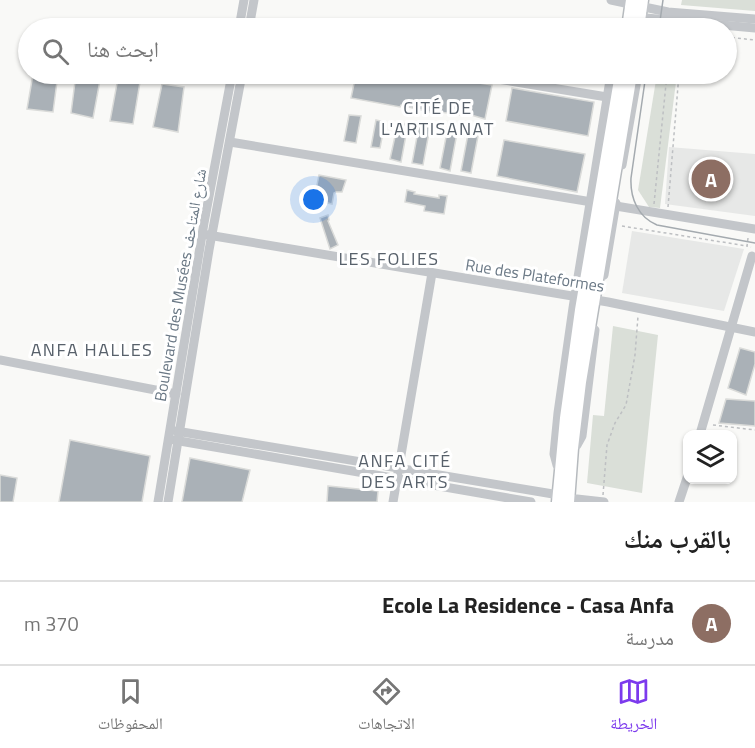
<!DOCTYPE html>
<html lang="ar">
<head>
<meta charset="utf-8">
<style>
  body { margin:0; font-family:"Titillium Web","Noto Naskh Arabic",sans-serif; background:#f2f2f2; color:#222; direction:rtl }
  .controls { position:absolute; right:18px; bottom:18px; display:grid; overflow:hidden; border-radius:12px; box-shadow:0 2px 4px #0004 }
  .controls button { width:54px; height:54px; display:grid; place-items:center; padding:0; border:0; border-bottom:2px solid #e0e0e0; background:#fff; color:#222; font:30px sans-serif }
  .you { position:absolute; left:314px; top:200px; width:21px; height:21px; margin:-15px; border:4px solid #fff; border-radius:50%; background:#1a73e8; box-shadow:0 0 0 9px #1a73e833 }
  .badge { display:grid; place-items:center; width:39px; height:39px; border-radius:50%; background:#7c3aed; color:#fff; font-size:20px; font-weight:700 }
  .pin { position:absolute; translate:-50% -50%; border:3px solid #fff; box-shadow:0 2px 6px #0006 }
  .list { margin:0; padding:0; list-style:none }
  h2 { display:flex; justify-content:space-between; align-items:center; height:78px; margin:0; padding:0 24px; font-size:26px }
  h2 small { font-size:20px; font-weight:400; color:#767676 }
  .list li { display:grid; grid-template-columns:39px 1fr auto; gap:18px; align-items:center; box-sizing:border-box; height:84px; padding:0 24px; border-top:2px solid #e0e0e0 }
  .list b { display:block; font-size:22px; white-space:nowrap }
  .list p { margin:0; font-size:20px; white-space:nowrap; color:#767676 }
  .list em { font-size:20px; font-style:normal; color:#767676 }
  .icon { flex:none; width:33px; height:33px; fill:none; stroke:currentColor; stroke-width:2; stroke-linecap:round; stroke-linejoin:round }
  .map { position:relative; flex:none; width:755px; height:502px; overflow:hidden; direction:ltr }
  .search { position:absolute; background:#fff; box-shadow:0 2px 4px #0004; left:18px; right:18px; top:18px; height:66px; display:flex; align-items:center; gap:15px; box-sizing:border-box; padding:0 21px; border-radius:33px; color:#767676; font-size:22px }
  .sheet { height:162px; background:#fff }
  nav { display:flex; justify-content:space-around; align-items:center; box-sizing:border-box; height:84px; border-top:2px solid #e0e0e0; background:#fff; font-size:16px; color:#767676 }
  nav a { display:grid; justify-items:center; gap:3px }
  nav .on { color:#7c3aed }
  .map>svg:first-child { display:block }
</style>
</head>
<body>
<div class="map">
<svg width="755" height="502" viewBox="0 0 755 502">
  <rect width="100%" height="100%" fill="#f9f9f7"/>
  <g fill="#e7e8e7">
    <polygon points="669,147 755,154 755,216 665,204"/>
    <polygon points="632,231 744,249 724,311 622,293"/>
  </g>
  <g fill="#dadfd8">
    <polygon points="682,0 755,0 755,11 681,5"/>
    <polygon points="657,74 677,74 660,208 649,207 638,190"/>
    <polygon points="613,326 658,335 642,493 587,483 593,415 604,416"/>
  </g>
  <g fill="#aab1b7" stroke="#dadbd9" stroke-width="1.5">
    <polygon points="33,74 58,74 53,112 27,109"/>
    <polygon points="76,74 101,75 93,118 71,113"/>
    <polygon points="356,74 376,75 376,74 429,74 462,78 466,81 492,85 485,119 471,115 472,111 462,109 461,115 433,111 433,113 401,105 400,107 351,98"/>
    <polygon points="118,78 140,82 133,124 110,121"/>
    <polygon points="162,84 184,87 178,132 153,127"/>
    <polygon points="512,88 594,102 588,136 506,121"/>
    <polygon points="349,115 361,116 356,143 344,141"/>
    <polygon points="376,120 385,122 380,148 371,147"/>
    <polygon points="398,123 408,124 401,162 390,159"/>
    <polygon points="419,126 430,127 423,165 412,163"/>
    <polygon points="447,132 457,133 450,171 440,168"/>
    <polygon points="468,134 478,136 471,173 461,171"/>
    <polygon points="504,140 585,154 577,192 497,176"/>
    <polygon points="319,175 346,180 342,192 336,192 334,193 332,204 307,198 309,189 316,190"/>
    <polygon points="407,190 415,192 414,194 439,198 439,195 447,196 444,214 424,211 425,206 405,202"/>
    <polygon points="328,215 329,220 328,221 338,245 330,249 320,218"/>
    <polygon points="740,348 755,352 755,364 746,395 728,388"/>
    <polygon points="726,399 755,401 755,426 719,423"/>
    <polygon points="70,440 150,456 142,502 59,502"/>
    <polygon points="190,458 250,470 242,502 182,502"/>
    <polygon points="0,475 17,478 13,502 0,502"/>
    <polygon points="328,486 378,491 377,502 327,502"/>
  </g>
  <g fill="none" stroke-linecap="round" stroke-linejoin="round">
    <defs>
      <g id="major">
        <polyline points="628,28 632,0"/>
        <polyline points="638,28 642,0"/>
        <polyline points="558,502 566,418 581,310 621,74"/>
        <polyline points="568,502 572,448 580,382 631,74"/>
      </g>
    </defs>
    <use href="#major" stroke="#b6babe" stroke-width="15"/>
    <g stroke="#bdbfc2" stroke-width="1.5" stroke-dasharray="3 3" stroke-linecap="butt">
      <polyline points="726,37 755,40"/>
      <polyline points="654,204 667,74"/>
      <polyline points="668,207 679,74"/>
      <polyline points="622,226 747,246"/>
      <polyline points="748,238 747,246 751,247"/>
      <polyline points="713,425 755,430"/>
      <polyline points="603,495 607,445 615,423 626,405 635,355 638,316"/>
    </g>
    <g stroke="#c3c6ca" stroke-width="9">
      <polyline points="611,0 668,12 755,19"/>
      <polyline points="635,17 755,28"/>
      <polyline points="239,28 244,0"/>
      <polyline points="249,28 254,0"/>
      <polyline points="467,74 607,97"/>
      <polyline points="230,142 755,229"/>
      <polyline points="622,165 638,74"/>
      <polyline points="202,234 608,302 755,332"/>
      <polyline points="604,275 616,203"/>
      <polyline points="0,360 176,394"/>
      <polyline points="176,431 559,495"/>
      <polyline points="700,434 752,256"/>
      <polyline points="174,440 531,502"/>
      <polyline points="572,448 577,445 582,436 595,330"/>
      <polyline points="561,471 557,465 554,454 558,413 573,308 611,74"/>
      <polyline points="565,501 577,499 604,502"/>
      <polyline points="158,502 204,223 232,74"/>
      <polyline points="168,502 209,250 242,74"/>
      <polyline points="393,502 432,273"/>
      <polyline points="679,502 688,475"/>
    </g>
    <use href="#major" stroke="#fff" stroke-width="12"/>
    <g stroke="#a4aaaf" stroke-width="1.5">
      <polyline points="659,28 663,0"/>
      <path d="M646,74L631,178C630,198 638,217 657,225L755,243"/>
    </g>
  </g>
  <g text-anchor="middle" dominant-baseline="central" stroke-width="6" stroke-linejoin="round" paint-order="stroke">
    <g font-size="16" fill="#6a7885" stroke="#fff">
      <text transform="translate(535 275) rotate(9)">Rue des Plateformes</text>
      <text transform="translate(180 285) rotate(-80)">Boulevard des Musées شارع المتاحف</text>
    </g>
    <g font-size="18" letter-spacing="1.5" fill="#58616b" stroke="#fff">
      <text x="438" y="107">CITÉ DE<tspan x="438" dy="21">L'ARTISANAT</tspan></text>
      <text x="389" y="258">LES FOLIES</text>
      <text x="92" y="349">ANFA HALLES</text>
      <text x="405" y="460">ANFA CITÉ<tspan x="405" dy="21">DES ARTS</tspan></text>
    </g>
  </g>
</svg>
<div class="controls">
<button><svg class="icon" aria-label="layers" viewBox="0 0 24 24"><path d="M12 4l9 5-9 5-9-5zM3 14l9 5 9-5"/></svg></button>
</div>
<div class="you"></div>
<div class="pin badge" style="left:711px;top:179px;background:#8d6e63">A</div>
<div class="search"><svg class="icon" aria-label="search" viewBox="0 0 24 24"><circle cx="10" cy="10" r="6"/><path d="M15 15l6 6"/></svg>ابحث هنا</div>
</div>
<section class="sheet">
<h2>بالقرب منك<small></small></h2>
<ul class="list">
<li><span class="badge" style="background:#8d6e63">A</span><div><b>Ecole La Residence - Casa Anfa</b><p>مدرسة</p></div><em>370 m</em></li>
</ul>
</section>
<nav>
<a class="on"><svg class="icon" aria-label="map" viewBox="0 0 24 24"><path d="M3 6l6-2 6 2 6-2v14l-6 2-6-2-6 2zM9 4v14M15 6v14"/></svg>الخريطة</a>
<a><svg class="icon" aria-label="directions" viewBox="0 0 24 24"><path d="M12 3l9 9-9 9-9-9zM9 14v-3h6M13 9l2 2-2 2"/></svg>الاتجاهات</a>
<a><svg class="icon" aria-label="saved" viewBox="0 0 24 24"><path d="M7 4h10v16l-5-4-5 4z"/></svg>المحفوظات</a>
</nav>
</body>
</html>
